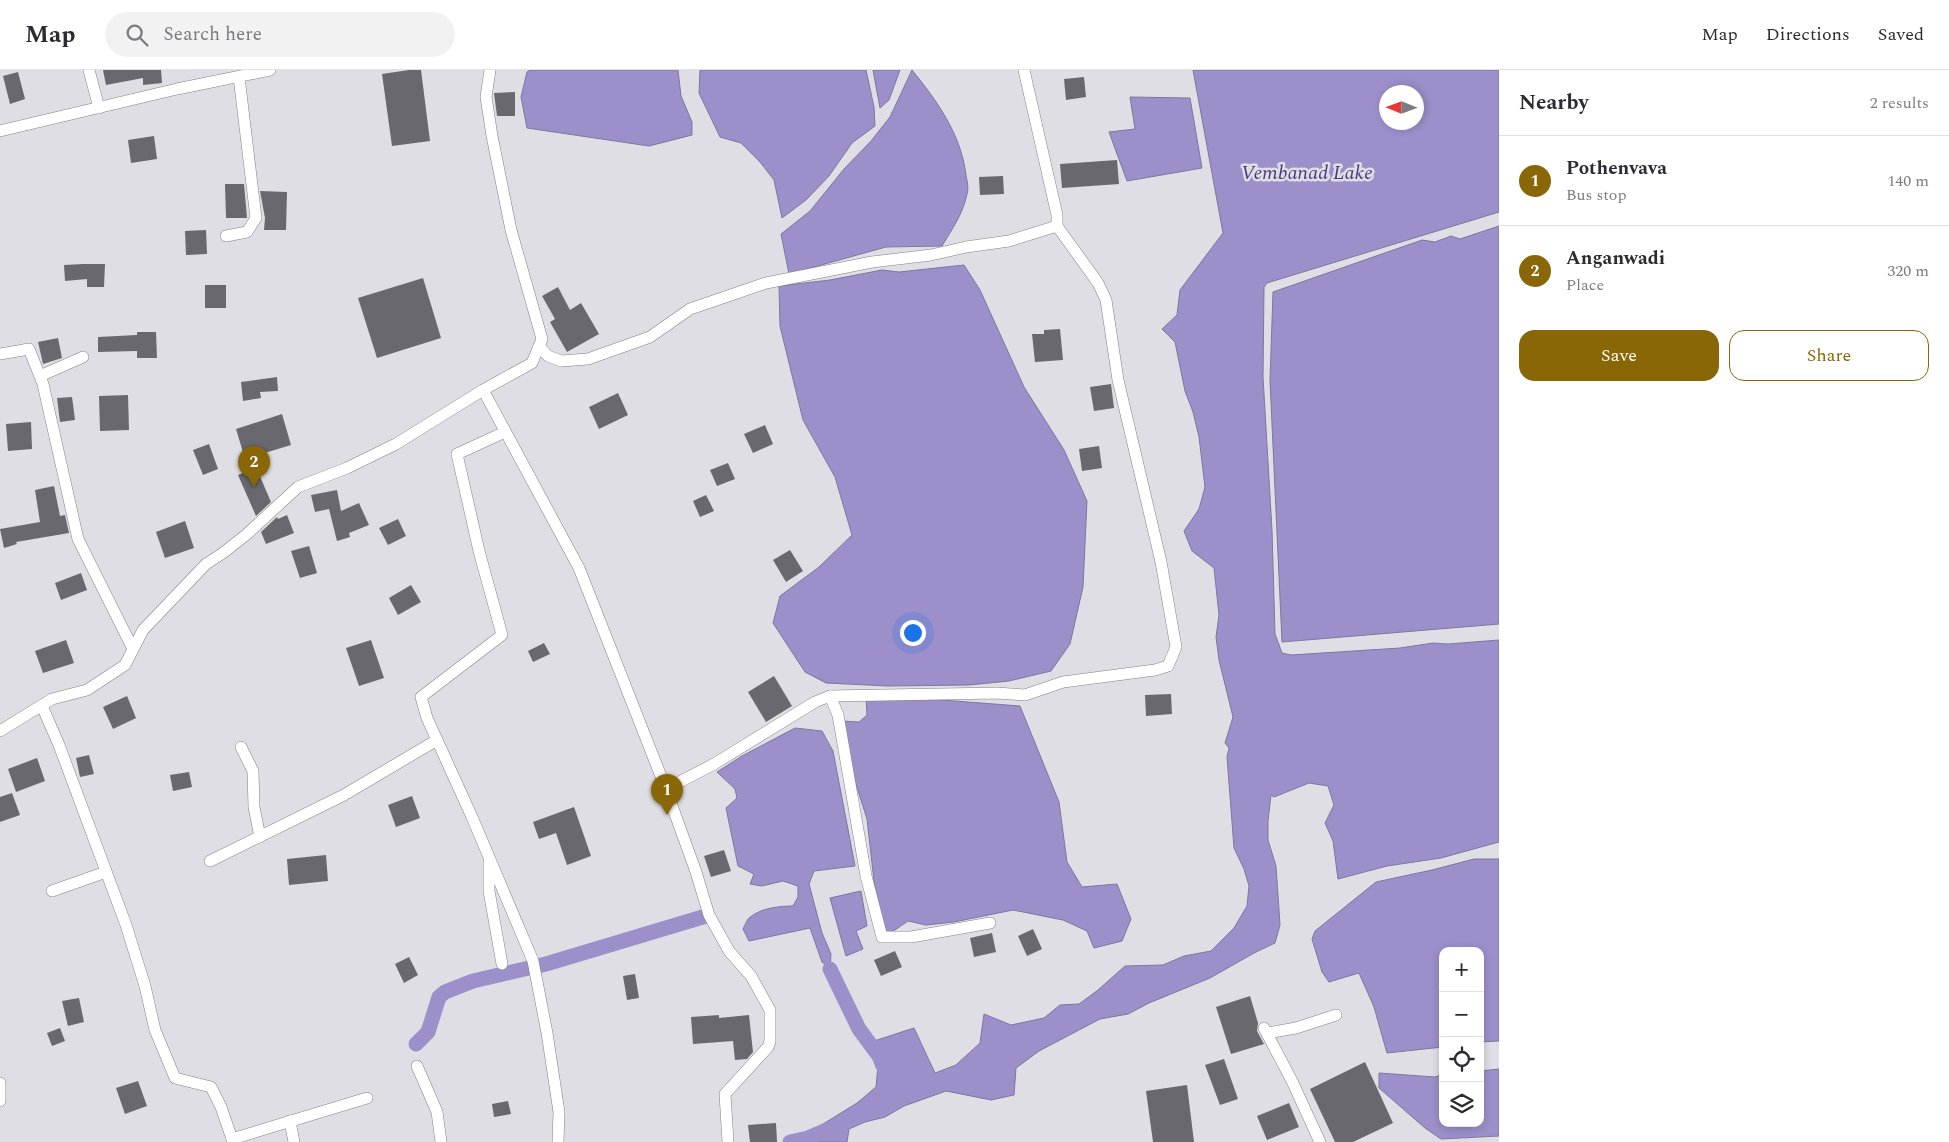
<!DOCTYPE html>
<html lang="en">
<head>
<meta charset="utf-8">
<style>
  body { margin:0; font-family:Spectral,serif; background:#f2f2f3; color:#2b2b33 }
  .controls { position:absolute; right:15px; bottom:15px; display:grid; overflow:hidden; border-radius:10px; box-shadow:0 2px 8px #0003 }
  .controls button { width:45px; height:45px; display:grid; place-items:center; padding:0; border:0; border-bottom:1px solid #e1e1e2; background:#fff; color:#2b2b33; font:25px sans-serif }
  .compass { position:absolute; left:1379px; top:15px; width:45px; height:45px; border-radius:50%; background:#fff; box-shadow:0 2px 8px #0003; rotate:271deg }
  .you { position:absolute; left:912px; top:562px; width:18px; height:18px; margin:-12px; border:4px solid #fff; border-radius:50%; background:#1a73e8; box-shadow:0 0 0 8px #1a73e833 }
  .badge { display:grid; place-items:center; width:32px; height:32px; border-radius:50%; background:#8a6706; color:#fff; font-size:16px; font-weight:700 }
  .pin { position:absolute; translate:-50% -41px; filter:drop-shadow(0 1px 2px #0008) }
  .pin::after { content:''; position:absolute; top:26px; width:18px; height:15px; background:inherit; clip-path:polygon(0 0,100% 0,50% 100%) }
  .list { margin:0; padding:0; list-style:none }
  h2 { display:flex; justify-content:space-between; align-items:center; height:65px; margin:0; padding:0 20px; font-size:21px }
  h2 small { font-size:16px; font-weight:400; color:#7c7c81 }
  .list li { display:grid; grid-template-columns:32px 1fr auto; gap:15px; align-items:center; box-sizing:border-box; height:90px; padding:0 20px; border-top:1px solid #e1e1e2 }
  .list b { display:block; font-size:19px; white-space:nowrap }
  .list p { margin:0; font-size:16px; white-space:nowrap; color:#7c7c81 }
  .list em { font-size:16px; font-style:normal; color:#7c7c81 }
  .actions { display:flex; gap:10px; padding:15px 20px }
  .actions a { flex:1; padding:11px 0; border:1px solid #8a6706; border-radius:15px; text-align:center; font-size:18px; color:#8a6706 }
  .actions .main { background:#8a6706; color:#fff }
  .icon { flex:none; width:28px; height:28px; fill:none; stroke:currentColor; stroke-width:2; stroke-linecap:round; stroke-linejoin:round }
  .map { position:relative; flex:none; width:1499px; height:1072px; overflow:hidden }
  header { display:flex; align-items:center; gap:30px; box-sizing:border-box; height:70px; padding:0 25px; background:#fff; border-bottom:1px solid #e1e1e2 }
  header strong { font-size:24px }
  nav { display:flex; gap:28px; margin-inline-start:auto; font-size:18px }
  .search { width:350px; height:45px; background:#f2f2f3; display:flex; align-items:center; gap:12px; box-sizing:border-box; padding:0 18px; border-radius:28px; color:#7c7c81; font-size:19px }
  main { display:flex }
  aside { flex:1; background:#fff }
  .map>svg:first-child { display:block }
</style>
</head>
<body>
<header>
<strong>Map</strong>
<div class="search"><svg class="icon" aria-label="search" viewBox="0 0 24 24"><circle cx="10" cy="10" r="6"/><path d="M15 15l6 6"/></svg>Search here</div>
<nav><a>Map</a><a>Directions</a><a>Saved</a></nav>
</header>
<main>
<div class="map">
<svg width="1499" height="1072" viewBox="0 0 1499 1072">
  <rect width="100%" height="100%" fill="#dfdee4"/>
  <g fill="#9d8fca" stroke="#7f769f" fill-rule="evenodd">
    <polygon points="530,0 678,0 681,26 692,52 692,65 649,76 527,58 521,27 527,2"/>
    <polygon points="700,0 866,0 874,37 875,56 852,73 829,106 806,130 782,148 774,110 760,92 741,73 720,67 699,23"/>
    <polygon points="873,0 900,0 889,30 880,38"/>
    <path d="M912,0C937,31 961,64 966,105C967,111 969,118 967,124C963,144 952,159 942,176L886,177L789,204L781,164L810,141L844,99L871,71L890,47Z"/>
    <path d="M1193,0H1499V142L1267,213L1264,217L1263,307L1272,460L1275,564L1282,583L1291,585L1400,578L1433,573L1448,574L1499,570V772L1441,788L1387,796L1338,809L1333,771L1325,753L1334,735L1328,716L1309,713L1274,727L1271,725L1268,751V770L1276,796L1280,855L1275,873L1254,883L1210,908L1149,933L1128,944L1100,949L1039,981L1016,998L1014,1025L991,1030L946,1021L904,1036L885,1047L865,1052L849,1059L847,1072H815V1059L857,1033L876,1017L878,995L871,972L914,958L935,1003L956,995L980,973L984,944L1011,955L1044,948L1060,935L1079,934L1098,920L1125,896L1163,895L1184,886L1211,881L1234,858L1247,836L1249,816L1244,799L1234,778L1227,687L1229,678L1225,673L1233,647L1219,590L1216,567L1219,545L1214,498L1192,481L1184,461L1199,439L1205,417L1199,367L1193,342L1185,321L1175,272L1162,259L1177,245L1180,220L1223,163ZM1386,22H1416V52H1386Z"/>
    <polygon points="1130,27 1190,28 1202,98 1127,111 1109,62 1135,59"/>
    <polygon points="1499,156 1499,554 1282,572 1270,310 1273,222 1422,170 1435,172 1451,166 1460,169"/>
    <polygon points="964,195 980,220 1024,317 1064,380 1087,431 1083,517 1070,574 1051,601 1009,611 969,615 888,616 826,613 805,602 773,553 780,526 819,497 852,465 835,407 803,350 780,256 779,216 830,210 882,200 899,202"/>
    <polygon points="866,628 916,628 1020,636 1059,732 1067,792 1082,817 1117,814 1131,849 1122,871 1094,878 1087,861 1063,850 1013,840 954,852 926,855 908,851 889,864 885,860 875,820 867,749 854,708 842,651 859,652 867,645"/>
    <path d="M795,658L822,661L833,681L855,796L814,801L809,814L822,863L831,884L830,899L822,892L810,858L749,871L743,859C745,855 747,850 749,848C760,838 780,836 793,836L798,827V816L783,811L762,816L750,814L754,804L738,796L726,738L737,728L735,719L717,702L742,686Z"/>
    <polygon points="1474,789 1499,789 1499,971 1480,972 1480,881 1443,881 1443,977 1387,983 1374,937 1359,903 1329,912 1322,902 1312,869 1315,861 1376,812 1432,800"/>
    <polygon points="861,821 867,856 856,861 863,879 846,886 830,828"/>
    <polygon points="1499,999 1499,1066 1441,1069 1425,1058 1379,1018 1379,1003 1435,1007 1443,1004 1443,1053 1480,1053 1480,1001"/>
  </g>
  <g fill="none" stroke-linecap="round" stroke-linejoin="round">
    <g stroke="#9d8fca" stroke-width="15">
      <polyline points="830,899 859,959 879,986 883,996"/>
      <polyline points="416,974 428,962 439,927 445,922 473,911 546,894 706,846"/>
      <polyline points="790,1072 808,1068 827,1060"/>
    </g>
  </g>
  <g fill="#69686e">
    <polygon points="103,0 161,0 162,13 143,15 143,8 106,15"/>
    <polygon points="409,0 421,0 430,71 392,76 382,4"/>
    <polygon points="18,2 25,29 10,34 3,6"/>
    <polygon points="1084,7 1086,27 1066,30 1064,9"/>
    <polygon points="515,22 515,46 497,46 494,23"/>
    <polygon points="154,66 157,89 131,93 128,70"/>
    <polygon points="1117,90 1119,114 1062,118 1060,94"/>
    <polygon points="1003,106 1004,124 980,125 979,107"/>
    <polygon points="225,114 244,114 247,148 226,148"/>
    <polygon points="260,121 287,122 286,160 264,160 265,148"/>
    <polygon points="206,160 207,184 186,185 185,161"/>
    <polygon points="83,194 105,194 104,217 87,217 87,209 65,211 64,195"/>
    <polygon points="423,208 441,268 377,288 358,228"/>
    <rect x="205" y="215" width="21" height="23"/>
    <polygon points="558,217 570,240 581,233 599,264 567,282 550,252 555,249 542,226"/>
    <polygon points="1060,259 1063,290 1035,292 1032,264 1044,264 1044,260"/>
    <polygon points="137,262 156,262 157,288 137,288 137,281 98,282 98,267 137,265"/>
    <polygon points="58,268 62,288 43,294 38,272"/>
    <polygon points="277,307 278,321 260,322 261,328 243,331 241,312"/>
    <polygon points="1111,314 1114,338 1094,341 1090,317"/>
    <polygon points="618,323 628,345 599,359 589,337"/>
    <polygon points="128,325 129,360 100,361 99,326"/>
    <polygon points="72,327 75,350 60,352 57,328"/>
    <polygon points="282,344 291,375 245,389 236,359"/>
    <polygon points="31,352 32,379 8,381 6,354"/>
    <polygon points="765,355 773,374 753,383 744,364"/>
    <polygon points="209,374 218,399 203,405 193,380"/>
    <polygon points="1099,376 1102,398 1082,401 1079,379"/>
    <polygon points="728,393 735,409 717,416 710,400"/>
    <polygon points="256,397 271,432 256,446 238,405"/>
    <polygon points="54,416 60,446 65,445 69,463 16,472 17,474 4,478 0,459 40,452 35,420"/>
    <polygon points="337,420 341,441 359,433 369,455 349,463 350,467 337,471 329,439 315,442 311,425"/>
    <polygon points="706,425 714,441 700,447 693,431"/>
    <polygon points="287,445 294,463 266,474 261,462 277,447 278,449"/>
    <polygon points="398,449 406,466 388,475 379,458"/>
    <polygon points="185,451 194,478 165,488 156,462"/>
    <polygon points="309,476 317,503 300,508 291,481"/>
    <polygon points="790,480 803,501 786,512 773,490"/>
    <polygon points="81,503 87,520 61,530 55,513"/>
    <polygon points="411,515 421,532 398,545 389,528"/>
    <polygon points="66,570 74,593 43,603 35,581"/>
    <polygon points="371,570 384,608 359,616 346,578"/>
    <polygon points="544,573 550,584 533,592 528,581"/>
    <polygon points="774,606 792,636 766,652 748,622"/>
    <polygon points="1171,624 1172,644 1146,646 1145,625"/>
    <polygon points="127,626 136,648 113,659 103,637"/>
    <polygon points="89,685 94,704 80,707 76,688"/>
    <polygon points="37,688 45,711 16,722 8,699"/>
    <polygon points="189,702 192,717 173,721 170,705"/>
    <polygon points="12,723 20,745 0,752 0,727"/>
    <polygon points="412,726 420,748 396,757 388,735"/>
    <polygon points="574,737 591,786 567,795 556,763 539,769 533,752"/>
    <polygon points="724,780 731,801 711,807 704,786"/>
    <polygon points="326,785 328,811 289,815 287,789"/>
    <polygon points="1033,859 1042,879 1027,886 1018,866"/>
    <polygon points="992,863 996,882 974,887 970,868"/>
    <polygon points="895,881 902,897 881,906 874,890"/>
    <polygon points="409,887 418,905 404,913 395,894"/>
    <polygon points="635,904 639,928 627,930 623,906"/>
    <polygon points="1250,926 1258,953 1257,961 1264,974 1231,984 1216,937"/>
    <polygon points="79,928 84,952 68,956 62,931"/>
    <polygon points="719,945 719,948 749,945 753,982 747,989 735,990 733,971 693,974 691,947"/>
    <polygon points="60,958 65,971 52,976 47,963"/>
    <polygon points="1224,989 1238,1029 1220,1035 1205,995"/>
    <polygon points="1365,992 1393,1053 1353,1072 1335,1072 1310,1019"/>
    <polygon points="138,1011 147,1036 125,1044 116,1018"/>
    <polygon points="1187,1015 1194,1072 1153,1072 1146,1021"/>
    <polygon points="508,1031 511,1044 494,1047 492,1034"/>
    <polygon points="1289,1033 1299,1057 1267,1070 1257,1046"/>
    <polygon points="776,1053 777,1072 750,1072 748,1055"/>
  </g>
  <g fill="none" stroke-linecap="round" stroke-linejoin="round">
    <defs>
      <g id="minor">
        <polyline points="89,0 99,38"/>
        <polyline points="490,0 486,27 492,66 511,160 542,269 532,293 483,320 579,498 666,719 696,802 709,845 729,881 751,906 770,940 770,971 768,977 725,1024 728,1072"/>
        <polyline points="0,61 177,19 270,0"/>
        <polyline points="226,166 247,162 256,148 239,7"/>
        <polyline points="539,276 548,286 561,291 588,289 650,267 690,239 766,213 872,192 931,185 966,177 1009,171 1057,156"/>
        <polyline points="0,284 29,279 43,314 78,469 133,579"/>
        <polyline points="40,306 83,287"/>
        <polyline points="505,362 457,384 479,481 502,565 421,627 427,648 472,747 533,891 547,963 559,1042 558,1072"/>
        <polyline points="830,626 838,645 866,806 882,867 911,867 990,853"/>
        <polyline points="42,636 59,675 126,855 145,916 155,960 175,1008 211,1017 221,1037 233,1072"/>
        <polyline points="0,661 52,629 87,620 125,595 143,560 206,494 223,483 247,464 298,417 347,398 396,374 483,320"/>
        <polyline points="241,677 253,701 254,737 260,767"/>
        <polyline points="666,719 714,694 815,632 830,626 997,623 1025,625 1063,612 1155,600 1168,596 1176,577 1161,492 1118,310 1106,230 1098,213 1057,156 1057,145 1024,0"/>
        <polyline points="210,791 344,725 437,670"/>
        <polyline points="489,792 489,821 502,894"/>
        <polyline points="52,821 106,802"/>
        <polyline points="1264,958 1292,1011 1320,1072"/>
        <polyline points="1267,963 1296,958 1336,945"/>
        <polyline points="417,996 437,1042 441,1072"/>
        <polyline points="0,1013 0,1031"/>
        <polyline points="290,1051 294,1072"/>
        <polyline points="232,1069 367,1028"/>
      </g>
    </defs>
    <use href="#minor" stroke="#828187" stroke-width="12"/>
    <use href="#minor" stroke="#fff" stroke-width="11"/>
  </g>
  <g text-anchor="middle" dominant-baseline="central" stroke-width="5" stroke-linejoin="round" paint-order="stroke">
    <g font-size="20" font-style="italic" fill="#4d377f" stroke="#dfdee4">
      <text x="1307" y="103">Vembanad Lake</text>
    </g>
  </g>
</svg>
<div class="controls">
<button>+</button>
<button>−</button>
<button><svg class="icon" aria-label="locate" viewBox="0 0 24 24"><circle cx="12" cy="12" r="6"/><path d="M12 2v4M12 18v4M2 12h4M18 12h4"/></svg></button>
<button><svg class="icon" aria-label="layers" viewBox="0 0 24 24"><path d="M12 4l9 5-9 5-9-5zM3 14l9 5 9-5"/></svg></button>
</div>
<svg class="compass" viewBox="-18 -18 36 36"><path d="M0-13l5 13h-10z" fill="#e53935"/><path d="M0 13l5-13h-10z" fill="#7c7c81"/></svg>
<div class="you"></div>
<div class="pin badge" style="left:667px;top:745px">1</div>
<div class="pin badge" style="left:254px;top:417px">2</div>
</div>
<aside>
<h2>Nearby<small>2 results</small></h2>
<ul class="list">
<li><span class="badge">1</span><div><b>Pothenvava</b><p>Bus stop</p></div><em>140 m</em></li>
<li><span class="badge">2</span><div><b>Anganwadi</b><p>Place</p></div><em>320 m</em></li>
</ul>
<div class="actions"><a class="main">Save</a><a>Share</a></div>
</aside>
</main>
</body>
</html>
